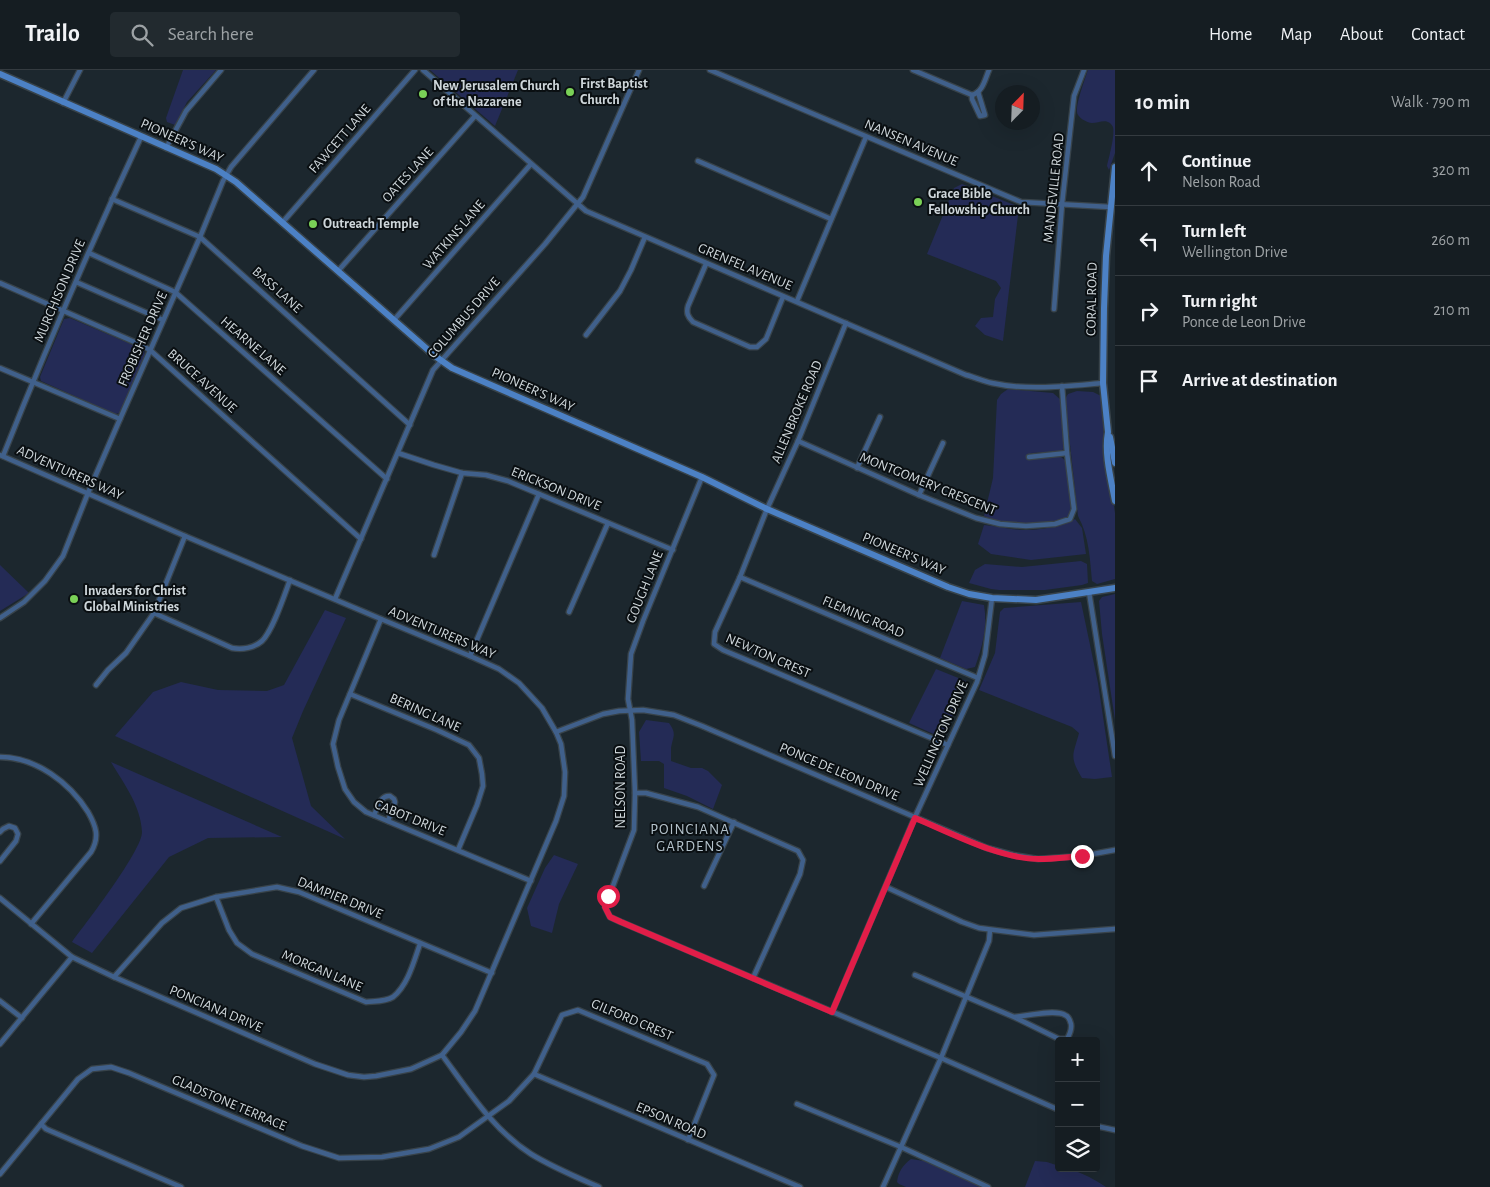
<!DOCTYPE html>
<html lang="en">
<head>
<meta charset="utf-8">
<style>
  body { margin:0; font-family:"Alegreya Sans",sans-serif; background:#222a2f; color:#f1f3f6 }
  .controls { position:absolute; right:15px; bottom:15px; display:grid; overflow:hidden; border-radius:5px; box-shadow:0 5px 20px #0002 }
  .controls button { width:45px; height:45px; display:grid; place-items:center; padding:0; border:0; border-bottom:1px solid #343b40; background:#151d22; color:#f1f3f6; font:25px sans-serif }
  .compass { position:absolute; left:995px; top:15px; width:45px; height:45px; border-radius:50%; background:#151d22; box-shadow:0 5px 20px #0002; rotate:23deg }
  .stop { position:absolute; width:15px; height:15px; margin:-11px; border:4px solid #e11d48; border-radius:50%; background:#fff }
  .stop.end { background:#e11d48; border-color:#fff; box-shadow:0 1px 5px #0008 }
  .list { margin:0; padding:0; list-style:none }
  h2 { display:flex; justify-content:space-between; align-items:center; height:65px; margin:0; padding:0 20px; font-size:21px }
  h2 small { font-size:16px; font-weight:400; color:#9da2a5 }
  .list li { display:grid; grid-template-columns:32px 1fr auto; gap:15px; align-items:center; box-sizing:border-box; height:70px; padding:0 20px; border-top:1px solid #343b40 }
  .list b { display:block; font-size:19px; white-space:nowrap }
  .list p { margin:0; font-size:16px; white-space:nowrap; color:#9da2a5 }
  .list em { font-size:16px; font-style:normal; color:#9da2a5 }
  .icon { flex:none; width:28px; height:28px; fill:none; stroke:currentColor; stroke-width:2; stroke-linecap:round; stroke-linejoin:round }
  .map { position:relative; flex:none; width:1115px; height:1117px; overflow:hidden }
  header { display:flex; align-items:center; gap:30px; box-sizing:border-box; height:70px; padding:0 25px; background:#151d22; border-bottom:1px solid #343b40 }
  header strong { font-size:24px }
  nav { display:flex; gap:28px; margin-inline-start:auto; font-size:18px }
  .search { width:350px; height:45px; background:#222a2f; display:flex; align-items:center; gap:12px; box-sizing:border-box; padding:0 18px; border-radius:5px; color:#9da2a5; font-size:19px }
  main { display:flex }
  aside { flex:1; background:#151d22 }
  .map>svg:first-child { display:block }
</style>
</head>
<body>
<header>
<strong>Trailo</strong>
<div class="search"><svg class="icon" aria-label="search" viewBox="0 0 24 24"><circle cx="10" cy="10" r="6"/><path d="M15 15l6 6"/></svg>Search here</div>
<nav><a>Home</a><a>Map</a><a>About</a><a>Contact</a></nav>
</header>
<main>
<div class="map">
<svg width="1115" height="1117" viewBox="0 0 1115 1117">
  <rect width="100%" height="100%" fill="#1c272e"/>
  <g fill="#242b56">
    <polygon points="183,0 216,0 187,32 175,55 167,52 166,48"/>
    <polygon points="430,0 518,0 495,56"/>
    <path d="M1088,0H1115V83L1109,100L1107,96C1109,87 1115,66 1113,57C1108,47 1099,53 1092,53C1087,53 1077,47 1077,42C1076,33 1085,9 1088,0Z"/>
    <polygon points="962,114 1019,137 1003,271 985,265 975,256 981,248 993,247 995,229 1001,218 996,211 927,184 954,118"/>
    <polygon points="70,248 140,278 144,281 145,285 120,343 115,344 41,311 40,307 64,249"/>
    <polygon points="1008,319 1053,323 1061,330 1064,377 1062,381 1031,383 1026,387 1028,390 1043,387 1061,387 1067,392 1073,439 1070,446 1054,453 1004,453 984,446 993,408 997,330 1001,324"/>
    <path d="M1077,321L1093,322L1101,326L1104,369L1115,443V509L1097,514L1092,511C1090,489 1089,466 1078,446L1065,329L1068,324Z"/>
    <path d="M1075,449L1082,458L1086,484L1031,490L991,484L978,474L984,455C997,456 1011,460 1024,460C1039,460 1063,457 1075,449Z"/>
    <polygon points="1081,491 1087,494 1088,513 1082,515 1045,520 999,520 991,519 969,513 975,500 985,494 1022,497"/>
    <polygon points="0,495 29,523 0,541"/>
    <polygon points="1115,524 1115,650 1102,564 1099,531 1102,527"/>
    <path d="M962,531L984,535C988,557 982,577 975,597L966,599L940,588Z"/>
    <path d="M1081,532L1098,613L1112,707L1095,709L1082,708C1069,686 1073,686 1079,663L1072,657L979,620L995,583L1000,542L1004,538Z"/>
    <polygon points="325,540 346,548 303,641 292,668 311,736 345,769 115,666 153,622 181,612 218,620 267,621 284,615"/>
    <polygon points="936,599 966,611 967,615 943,666 938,666 909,653"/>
    <path d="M646,650L669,653C677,664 673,666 671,678C671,682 671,687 671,691L691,698H702L708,701L722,715L713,739L687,726L664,718V694L659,691H641L639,662Z"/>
    <path d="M111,692L282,767L208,768L169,787L92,883L72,872C86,853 142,781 142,762C141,736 124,714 111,692Z"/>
    <polygon points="554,785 578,794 559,834 552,863 531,856 527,838 545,798"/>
    <path d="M911,1089L924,1091L982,1117H906L899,1114L897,1112C898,1102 903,1095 911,1089Z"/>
    <path d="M1035,1091L1047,1092L1059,1096V1098C1075,1098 1092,1108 1106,1117H1025Z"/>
  </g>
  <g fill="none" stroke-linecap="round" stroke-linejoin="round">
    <defs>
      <g id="minor">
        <path d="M423,0L586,141L966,305C974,307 983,311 992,313C1028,321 1067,316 1103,313"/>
        <polyline points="710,0 1021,132 1110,137"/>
        <path d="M913,0L972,25C983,22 985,9 989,0"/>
        <polyline points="972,25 972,29 980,46 985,45 978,22"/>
        <polyline points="63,33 80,0"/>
        <polyline points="166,78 186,41 221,0"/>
        <polyline points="698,91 831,149"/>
        <polyline points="112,129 200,167 410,355"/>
        <polyline points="282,153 415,0"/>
        <polyline points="89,183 175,222 387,409"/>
        <path d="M706,194L688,236C686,243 688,247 693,252L750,277H757L766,269L783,227"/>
        <polyline points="338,201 475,46"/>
        <polyline points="76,212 163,250"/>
        <polyline points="0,213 139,274 150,280 361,469"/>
        <polyline points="797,231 866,67"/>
        <polyline points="1054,239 1062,134 1074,26 1084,0"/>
        <polyline points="394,250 531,94"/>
        <polyline points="846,253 798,371 767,439 740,507 715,562 714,574 723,580 948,675"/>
        <polyline points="586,265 620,221 631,200 645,167"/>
        <polyline points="0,298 120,349"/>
        <polyline points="798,371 919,425 976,448 1000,454 1026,456 1055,454 1070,449 1074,439 1067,383 1062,316"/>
        <polyline points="398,383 434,395 462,403 486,405 508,411 673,480"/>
        <polyline points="0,385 185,466 381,549 470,586 499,599 519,613 542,638 556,662 561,674 565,702 564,726 556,751 475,941 461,962 442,985 411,999 376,1006 364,1007 348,1005 315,994 114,907 72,887 0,828"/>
        <path d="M3,386C46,278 92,172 141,67"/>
        <polyline points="1029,387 1067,383"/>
        <polyline points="857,398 880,347"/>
        <polyline points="702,407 643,551 631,584 628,629 632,650 635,723 634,760 605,837 610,847 621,852 941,988 1059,1040"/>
        <polyline points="919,425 943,373"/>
        <polyline points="434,485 462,403"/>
        <polyline points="740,507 978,608"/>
        <polyline points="1089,522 1115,686"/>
        <polyline points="335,529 433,300 545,174 583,127 639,0"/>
        <polyline points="569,542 608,453"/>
        <path d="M154,543L232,578C242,580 254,578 262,571C273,560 284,526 290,510"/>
        <polyline points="0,548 24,532 45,511 63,486 88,423 120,349 200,167 223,111 231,97 314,0"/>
        <polyline points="381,549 339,650 333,674 338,697 345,719 354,732 366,742 531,811"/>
        <polyline points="470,586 539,424"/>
        <polyline points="96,615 108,600 126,583 154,543 185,466"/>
        <polyline points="350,624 437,660 469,675 479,688 482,704 483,716 477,735 458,780"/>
        <polyline points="556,662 603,644 619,641 643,640 674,645 702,656 987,778 1013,785 1038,789 1082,786 1115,780"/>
        <path d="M0,687C36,687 70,713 88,742C96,756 100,767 91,782L31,854"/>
        <polyline points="635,723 646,723 698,737 798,781 803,790 800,804 753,908"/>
        <path d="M374,745C378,737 380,725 390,726L394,729L395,732L388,751"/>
        <polyline points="0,762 3,759 9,756 15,758 18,764 16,771 0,791"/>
        <polyline points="704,816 734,752"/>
        <polyline points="886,817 962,852 979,858 1034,865 1115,859"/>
        <path d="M216,827L229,860L237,873L252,884L366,932C374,931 385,932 393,927C408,915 414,891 420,874"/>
        <path d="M915,905L1014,947L1059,969H1067C1070,964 1072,960 1071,954C1070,950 1068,946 1065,945C1055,939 1026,946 1014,947"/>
        <polyline points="114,907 162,853 181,838 216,827 277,817 299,822 492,903"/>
        <polyline points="0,931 22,948"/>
        <polyline points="832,942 915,747 977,612 985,585 992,528"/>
        <polyline points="0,974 72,887"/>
        <path d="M442,985C468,1020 493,1060 531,1084C552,1097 576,1107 599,1117"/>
        <polyline points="534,1004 800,1117"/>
        <polyline points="797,1034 901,1077 988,1117"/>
        <polyline points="41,1054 46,1059 181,1117"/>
        <polyline points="1096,1056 1115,1060"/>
        <polyline points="0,1104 78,1009 92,999 111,997 129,1003 302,1076 339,1088 382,1087 429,1079 459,1067 509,1031 534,1004 562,945 578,940 707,994 714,1005 688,1070"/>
        <polyline points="883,1117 941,988 989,871 990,860"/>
      </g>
      <g id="secondary">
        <polyline points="0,4 216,99 236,112 435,286 452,298 702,407 767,439 948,517 969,524 992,528 1036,530 1115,518"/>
        <path d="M1115,97L1106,186L1104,238L1103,313L1108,362C1104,384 1111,409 1115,431"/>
        <polyline points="1110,367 1115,393"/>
      </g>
    </defs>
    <use href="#minor" stroke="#38434a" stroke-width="7"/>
    <use href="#secondary" stroke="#38434a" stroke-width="9"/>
    <use href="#minor" stroke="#40608b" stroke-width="4.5"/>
    <use href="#secondary" stroke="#4c81c5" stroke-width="6"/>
  </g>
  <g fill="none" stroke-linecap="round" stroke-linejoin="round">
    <path stroke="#e11d48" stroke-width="6" d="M608,826L605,837L610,847L621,852L832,942L915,748C951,763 1000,789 1039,789C1053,789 1068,787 1082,786"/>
  </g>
  <g fill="#7ad157" stroke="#0a0f12" stroke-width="2">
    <circle cx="570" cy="22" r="5"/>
    <circle cx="423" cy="24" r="5"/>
    <circle cx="918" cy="132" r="5"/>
    <circle cx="313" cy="154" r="5"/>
    <circle cx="74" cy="529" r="5"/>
  </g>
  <g text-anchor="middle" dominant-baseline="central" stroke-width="4" stroke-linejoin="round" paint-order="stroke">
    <g font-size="14" font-weight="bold" fill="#ced6da" stroke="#0a0f12" text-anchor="start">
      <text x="580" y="14">First Baptist<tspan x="580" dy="16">Church</tspan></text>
      <text x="433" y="16">New Jerusalem Church<tspan x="433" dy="16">of the Nazarene</tspan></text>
      <text x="928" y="124">Grace Bible<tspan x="928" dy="16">Fellowship Church</tspan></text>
      <text x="323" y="154">Outreach Temple</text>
      <text x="84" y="521">Invaders for Christ<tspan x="84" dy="16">Global Ministries</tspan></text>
    </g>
    <g font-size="14" fill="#ced6da" stroke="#0a0f12">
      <text transform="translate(340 69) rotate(-49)">FAWCETT LANE</text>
      <text transform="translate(182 71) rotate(24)">PIONEER'S WAY</text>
      <text transform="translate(911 73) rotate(23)">NANSEN AVENUE</text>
      <text transform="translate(408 105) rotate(-48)">OATES LANE</text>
      <text transform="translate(1054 118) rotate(-84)">MANDEVILLE ROAD</text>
      <text transform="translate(454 165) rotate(-49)">WATKINS LANE</text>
      <text transform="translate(745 197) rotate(23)">GRENFEL AVENUE</text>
      <text transform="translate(277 220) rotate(42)">BASS LANE</text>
      <text transform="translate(60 221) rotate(-67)">MURCHISON DRIVE</text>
      <text transform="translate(1092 229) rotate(-89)">CORAL ROAD</text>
      <text transform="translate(464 248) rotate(-49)">COLUMBUS DRIVE</text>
      <text transform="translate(143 269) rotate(-66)">FROBISHER DRIVE</text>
      <text transform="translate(253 276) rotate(41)">HEARNE LANE</text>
      <text transform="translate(202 311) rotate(42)">BRUCE AVENUE</text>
      <text transform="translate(533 320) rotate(24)">PIONEER'S WAY</text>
      <text transform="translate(797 342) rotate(-67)">ALLENBROKE ROAD</text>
      <text transform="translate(70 403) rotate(24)">ADVENTURERS WAY</text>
      <text transform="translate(928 414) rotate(22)">MONTGOMERY CRESCENT</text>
      <text transform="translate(556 419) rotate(22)">ERICKSON DRIVE</text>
      <text transform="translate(904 484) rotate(23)">PIONEER'S WAY</text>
      <text transform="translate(645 517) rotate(-68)">GOUGH LANE</text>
      <text transform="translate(863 547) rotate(23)">FLEMING ROAD</text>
      <text transform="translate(442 563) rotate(23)">ADVENTURERS WAY</text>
      <text transform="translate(768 586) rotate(24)">NEWTON CREST</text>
      <text transform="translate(425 643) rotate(24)">BERING LANE</text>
      <text transform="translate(941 664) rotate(-66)">WELLINGTON DRIVE</text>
      <text transform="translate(839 702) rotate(23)">PONCE DE LEON DRIVE</text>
      <text transform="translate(621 717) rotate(-90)">NELSON ROAD</text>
      <text transform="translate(410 748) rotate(22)">CABOT DRIVE</text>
      <text transform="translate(340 828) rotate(22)">DAMPIER DRIVE</text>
      <text transform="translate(322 901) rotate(23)">MORGAN LANE</text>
      <text transform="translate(216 939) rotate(23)">PONCIANA DRIVE</text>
      <text transform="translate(632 950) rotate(23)">GILFORD CREST</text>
      <text transform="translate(229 1033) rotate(23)">GLADSTONE TERRACE</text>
      <text transform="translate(671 1051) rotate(23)">EPSON ROAD</text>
    </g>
    <g font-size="15" letter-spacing="1" fill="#b3c1ca" stroke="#0a0f12">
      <text x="690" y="759">POINCIANA<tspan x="690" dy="17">GARDENS</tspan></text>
    </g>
  </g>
</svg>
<div class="controls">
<button>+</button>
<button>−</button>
<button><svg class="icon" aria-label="layers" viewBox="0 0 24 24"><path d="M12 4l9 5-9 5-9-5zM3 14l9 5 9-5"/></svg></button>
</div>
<svg class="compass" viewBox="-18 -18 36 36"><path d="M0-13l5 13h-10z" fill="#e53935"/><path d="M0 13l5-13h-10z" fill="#9da2a5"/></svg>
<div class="stop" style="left:608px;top:826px"></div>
<div class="stop end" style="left:1082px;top:786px"></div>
</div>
<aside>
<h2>10 min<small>Walk · 790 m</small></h2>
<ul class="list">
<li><svg class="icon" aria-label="ahead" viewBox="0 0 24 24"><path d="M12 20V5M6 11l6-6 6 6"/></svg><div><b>Continue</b><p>Nelson Road</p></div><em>320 m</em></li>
<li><svg class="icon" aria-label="left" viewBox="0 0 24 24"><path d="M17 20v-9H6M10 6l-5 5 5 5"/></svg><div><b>Turn left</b><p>Wellington Drive</p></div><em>260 m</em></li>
<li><svg class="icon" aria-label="right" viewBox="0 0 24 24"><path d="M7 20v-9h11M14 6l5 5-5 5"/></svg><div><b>Turn right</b><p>Ponce de Leon Drive</p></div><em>210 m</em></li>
<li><svg class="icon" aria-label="arrive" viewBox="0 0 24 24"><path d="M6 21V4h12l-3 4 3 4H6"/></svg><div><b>Arrive at destination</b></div></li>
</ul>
</aside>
</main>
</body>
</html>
